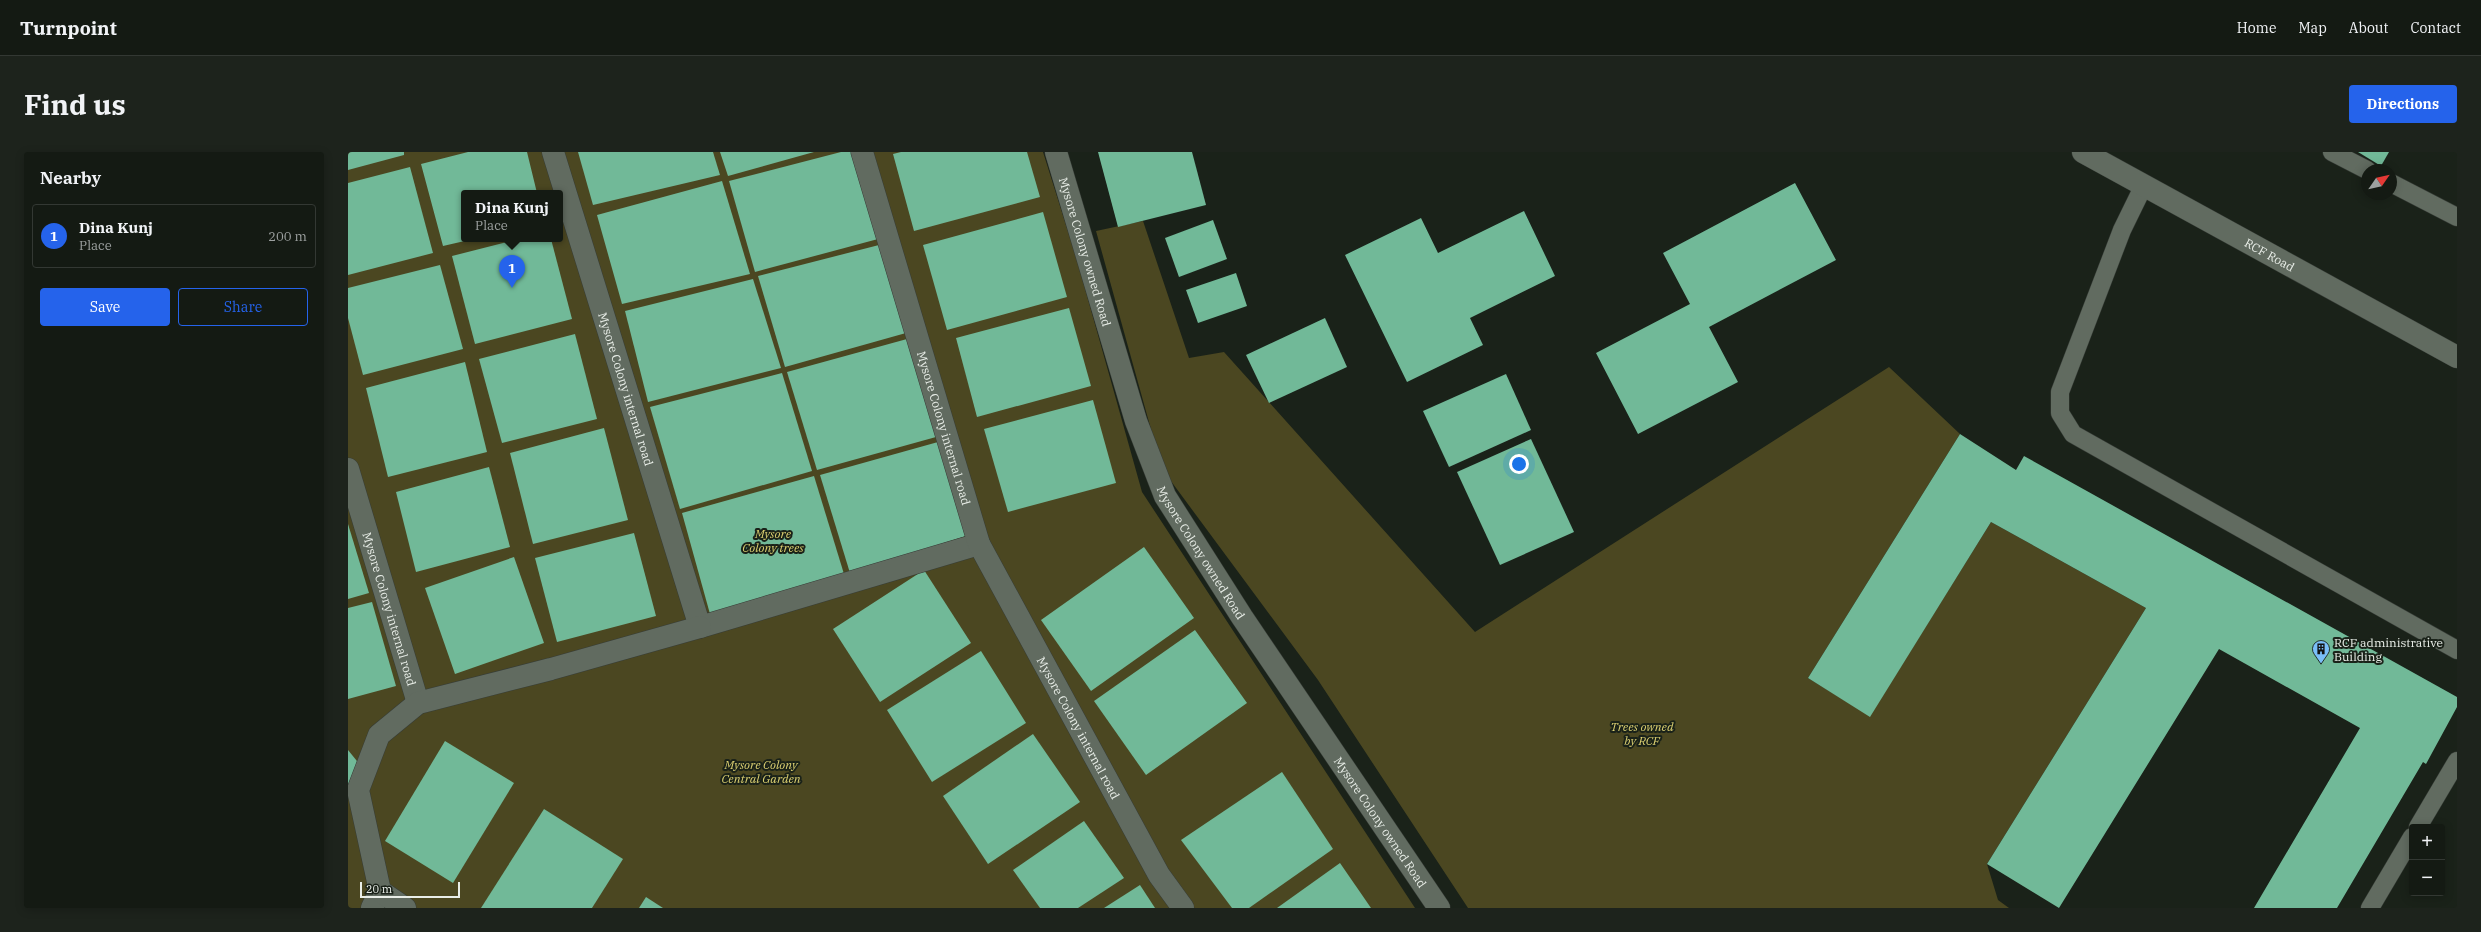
<!DOCTYPE html>
<html lang="en">
<head>
<meta charset="utf-8">
<style>
  body { margin:0; font-family:"IBM Plex Serif",serif; background:#1d231c; color:#f1f3f6 }
  .controls { position:absolute; right:12px; bottom:12px; display:grid; overflow:hidden; border-radius:4px; box-shadow:0 2px 10px #0003 }
  .controls button { width:36px; height:36px; display:grid; place-items:center; padding:0; border:0; border-bottom:1px solid #333833; background:#141a13; color:#f1f3f6; font:20px sans-serif }
  .compass { position:absolute; left:2013px; top:12px; width:36px; height:36px; border-radius:50%; background:#141a13; box-shadow:0 2px 10px #0003; rotate:56deg }
  .scale { position:absolute; left:12px; bottom:10px; width:100px; box-sizing:border-box; padding-left:4px; border:2px solid #e9eee8; border-top:0; font-size:11px; line-height:14px; white-space:nowrap; color:#e9eee8; -webkit-text-stroke:3px #1a2219; paint-order:stroke }
  .you { position:absolute; left:1171px; top:312px; width:14px; height:14px; margin:-10px; border:3px solid #fff; border-radius:50%; background:#1a73e8; box-shadow:0 0 0 6px #1a73e833 }
  .badge { display:grid; place-items:center; width:26px; height:26px; border-radius:50%; background:#2563eb; color:#fff; font-size:13px; font-weight:700 }
  .pin { position:absolute; translate:-50% -33px; filter:drop-shadow(0 1px 2px #0008) }
  .pin::after { content:''; position:absolute; top:21px; width:14px; height:12px; background:inherit; clip-path:polygon(0 0,100% 0,50% 100%) }
  .popup { position:absolute; left:113px; top:38px; width:102px; height:52px; box-sizing:border-box; display:grid; place-content:center; border-radius:4px; background:#141a13; filter:drop-shadow(0 1px 3px #0005); font-size:13px; white-space:nowrap; color:#9da1a0 }
  .popup b { font-size:15px; color:#f1f3f6 }
  .popup::after { content:''; position:absolute; left:50%; top:100%; margin-left:-8px; border:8px solid transparent; border-top-color:#141a13 }
  .list { margin:0; padding:0; list-style:none }
  h2 { display:flex; justify-content:space-between; align-items:center; height:52px; margin:0; padding:0 16px; font-size:17px }
  h2 small { font-size:13px; font-weight:400; color:#9da1a0 }
  .list li { display:grid; grid-template-columns:26px 1fr auto; gap:12px; align-items:center; box-sizing:border-box; height:64px; margin:0 8px 8px; padding:0 8px; border:1px solid #333833; border-radius:4px }
  .list b { display:block; font-size:15px; white-space:nowrap }
  .list p { margin:0; font-size:13px; white-space:nowrap; color:#9da1a0 }
  .list em { font-size:13px; font-style:normal; color:#9da1a0 }
  .actions { display:flex; gap:8px; padding:12px 16px }
  .actions a { flex:1; padding:9px 0; border:1px solid #2563eb; border-radius:4px; text-align:center; font-size:14px; color:#2563eb }
  .actions .main { background:#2563eb; color:#fff }
  .map { position:relative; flex:none; width:2109px; height:756px; overflow:hidden; border-radius:4px }
  header { display:flex; align-items:center; gap:24px; box-sizing:border-box; height:56px; padding:0 20px; background:#141a13; border-bottom:1px solid #333833 }
  header strong { font-size:19px }
  nav { display:flex; gap:22px; margin-inline-start:auto; font-size:14px }
  .intro { display:flex; align-items:center; justify-content:space-between; box-sizing:border-box; height:96px; padding:0 24px }
  h1 { margin:0; font-size:28px }
  .button { padding:10px 18px; border-radius:4px; background:#2563eb; color:#fff; font-size:14px; font-weight:700 }
  main { display:flex; gap:24px; padding:0 24px }
  aside { flex:1; background:#141a13; border-radius:4px; box-shadow:0 2px 10px #0003 }
  .map>svg:first-child { display:block }
</style>
</head>
<body>
<header>
<strong>Turnpoint</strong>
<nav><a>Home</a><a>Map</a><a>About</a><a>Contact</a></nav>
</header>
<div class="intro"><h1>Find us</h1><a class="button">Directions</a></div>
<main>
<aside>
<h2>Nearby<small></small></h2>
<ul class="list">
<li><span class="badge">1</span><div><b>Dina Kunj</b><p>Place</p></div><em>200 m</em></li>
</ul>
<div class="actions"><a class="main">Save</a><a>Share</a></div>
</aside>
<div class="map">
<svg width="2109" height="756" viewBox="0 0 2109 756">
  <rect width="100%" height="100%" fill="#1a2219"/>
  <g fill="#4b4721" fill-rule="evenodd">
    <path d="M0,0H695L729,108L794,340L1067,756H0ZM116,41H212V87H116Z"/>
    <polygon points="795,69 841,206 876,200 1127,480 1541,215 1612,282 1460,526 1522,564 1643,370 1798,456 1639,712 1650,748 1661,756 1120,756 970,528 814,317 748,79"/>
  </g>
  <g fill="#71b998">
    <polygon points="0,0 56,0 56,3 0,18"/>
    <polygon points="120,0 179,0 189,41 116,41 116,87 121,88 95,94 73,12"/>
    <polygon points="230,0 365,0 372,23 245,53"/>
    <polygon points="372,0 466,0 380,24"/>
    <polygon points="493,0 505,0 530,87 407,120 381,29"/>
    <polygon points="553,0 679,0 692,45 566,79 545,2"/>
    <polygon points="750,0 844,0 858,53 770,75"/>
    <polygon points="2010,0 2041,0 2033,14"/>
    <polygon points="62,15 85,101 0,123 0,31"/>
    <polygon points="374,29 402,122 274,152 249,63"/>
    <polygon points="1447,31 1488,108 1361,175 1390,230 1290,282 1248,201 1342,152 1315,101"/>
    <polygon points="1176,59 1207,124 1122,166 1135,193 1059,230 997,103 1073,66 1090,101"/>
    <polygon points="695,60 719,145 599,178 575,93"/>
    <polygon points="865,68 879,107 831,125 817,86"/>
    <polygon points="171,87 203,87 224,167 127,192 104,104"/>
    <polygon points="531,93 558,181 437,215 410,124"/>
    <polygon points="92,113 115,197 15,223 0,166 0,136"/>
    <polygon points="888,121 899,154 850,171 838,138"/>
    <polygon points="405,127 433,216 300,250 277,159"/>
    <polygon points="721,156 743,234 629,265 608,186"/>
    <polygon points="977,166 999,215 921,251 898,203"/>
    <polygon points="227,182 249,267 154,291 131,207"/>
    <polygon points="559,187 588,285 469,318 439,220"/>
    <polygon points="117,210 139,300 40,325 18,236"/>
    <polygon points="434,221 464,319 332,357 302,255"/>
    <polygon points="1158,222 1183,278 1101,315 1075,259"/>
    <polygon points="745,248 768,331 660,360 636,277"/>
    <polygon points="256,276 280,368 185,392 162,301"/>
    <polygon points="1612,282 1668,318 1676,304 2109,545 2109,555 2078,612 2075,610 1989,756 1906,756 2012,576 1871,497 1711,756 1639,712 1798,456 1643,370 1522,565 1460,526"/>
    <polygon points="1183,287 1226,380 1152,413 1109,320"/>
    <polygon points="590,290 618,384 502,421 472,323"/>
    <polygon points="141,315 162,395 68,420 48,340"/>
    <polygon points="466,324 496,422 362,462 334,361"/>
    <polygon points="0,372 21,441 0,447"/>
    <polygon points="286,381 308,464 209,490 187,406"/>
    <polygon points="796,395 846,466 743,539 693,468"/>
    <polygon points="166,405 196,491 107,522 77,436"/>
    <polygon points="576,418 623,491 532,550 485,477"/>
    <polygon points="24,450 48,534 0,547 0,456"/>
    <polygon points="847,478 899,551 798,623 746,549"/>
    <polygon points="633,499 678,571 584,630 539,558"/>
    <polygon points="685,582 732,650 640,712 595,644"/>
    <polygon points="97,589 166,631 105,731 37,689"/>
    <polygon points="0,598 17,619 0,635"/>
    <polygon points="934,620 985,697 901,756 884,756 833,688"/>
    <polygon points="196,657 275,707 244,756 133,756"/>
    <polygon points="736,669 776,726 730,756 692,756 665,718"/>
    <polygon points="992,711 1023,756 929,756"/>
    <polygon points="792,733 807,756 756,756"/>
    <polygon points="298,745 315,756 291,756"/>
  </g>
  <g fill="none" stroke-linecap="round" stroke-linejoin="round">
    <defs>
      <g id="lane">
        <polyline points="1984,0 2019,18"/>
        <polyline points="2043,31 2109,65"/>
        <polyline points="1796,33 1774,78 1712,240 1712,261 1725,282 2109,498"/>
        <polyline points="2070,675 2109,609"/>
        <polyline points="2022,756 2064,685"/>
      </g>
      <g id="street">
        <path id="s1" d="M205,0L352,475L631,392"/>
        <path id="s2" d="M514,0L631,392L811,723L835,756"/>
        <path id="s3" d="M708,0L788,269L817,344L894,465L1091,756"/>
        <path id="s4" d="M0,317L70,551"/>
        <polyline points="24,756 32,739"/>
        <polyline points="57,756 32,739 10,638 31,583 70,551 203,517 352,475"/>
      </g>
      <g id="secondary">
        <path id="s5" d="M1735,0L2109,205"/>
      </g>
    </defs>
    <use href="#lane" stroke="#373d37" stroke-width="19"/>
    <use href="#street" stroke="#373d37" stroke-width="23"/>
    <use href="#secondary" stroke="#373d37" stroke-width="23"/>
    <use href="#lane" stroke="#616b60" stroke-width="18"/>
    <use href="#street" stroke="#616b60" stroke-width="22"/>
    <use href="#secondary" stroke="#616b60" stroke-width="22"/>
  </g>
  <defs>
    <symbol id="building-pin" viewBox="-11 -11 22 30"><path d="M0 17L-7.5 6A9.5 9.5 0 1 1 7.5 6Z" fill="#7abef8" stroke="#1a2219"/><path d="M-4-6H4V6H1V3H-1V6H-4ZM-2.5-4.3h1.7v1.8h-1.7ZM.8-4.3h1.7v1.8H.8ZM-2.5-1h1.7V.8h-1.7ZM.8-1h1.7V.8H.8Z" fill="#111"/></symbol>
  </defs>
  <g fill-rule="evenodd">
    <use href="#building-pin" x="1963" y="487" width="20" height="27"/>
  </g>
  <g text-anchor="middle" dominant-baseline="central" stroke-width="4" stroke-linejoin="round" paint-order="stroke">
    <g font-size="12" fill="#e9eee8" stroke="#1a2219">
      <text stroke="none"><textPath href="#s3" startOffset="104">Mysore Colony owned Road</textPath></text>
      <text stroke="none"><textPath href="#s5" startOffset="213">RCF Road</textPath></text>
      <text stroke="none"><textPath href="#s1" startOffset="248">Mysore Colony internal road</textPath></text>
      <text stroke="none"><textPath href="#s2" startOffset="288">Mysore Colony internal road</textPath></text>
      <text stroke="none"><textPath href="#s3" startOffset="428">Mysore Colony owned Road</textPath></text>
      <text stroke="none"><textPath href="#s4" startOffset="146">Mysore Colony internal road</textPath></text>
      <text stroke="none"><textPath href="#s2" startOffset="618">Mysore Colony internal road</textPath></text>
      <text stroke="none"><textPath href="#s3" startOffset="752">Mysore Colony owned Road</textPath></text>
    </g>
    <g font-size="12" font-style="italic" fill="#ddd172" stroke="#1a2219">
      <text x="425" y="381">Mysore<tspan x="425" dy="14">Colony trees</tspan></text>
      <text x="1294" y="574">Trees owned<tspan x="1294" dy="14">by RCF</tspan></text>
      <text x="413" y="612">Mysore Colony<tspan x="413" dy="14">Central Garden</tspan></text>
    </g>
    <g font-size="12" fill="#e9eee8" stroke="#1a2219" text-anchor="start">
      <text x="1986" y="490">RCF administrative<tspan x="1986" dy="14">Building</tspan></text>
    </g>
  </g>
</svg>
<div class="controls">
<button>+</button>
<button>−</button>
</div>
<svg class="compass" viewBox="-18 -18 36 36"><path d="M0-13l5 13h-10z" fill="#e53935"/><path d="M0 13l5-13h-10z" fill="#9da1a0"/></svg>
<div class="scale">20 m</div>
<div class="you"></div>
<div class="pin badge" style="left:164px;top:136px">1</div>
<div class="popup"><b>Dina Kunj</b>Place</div>
</div>
</main>
</body>
</html>
